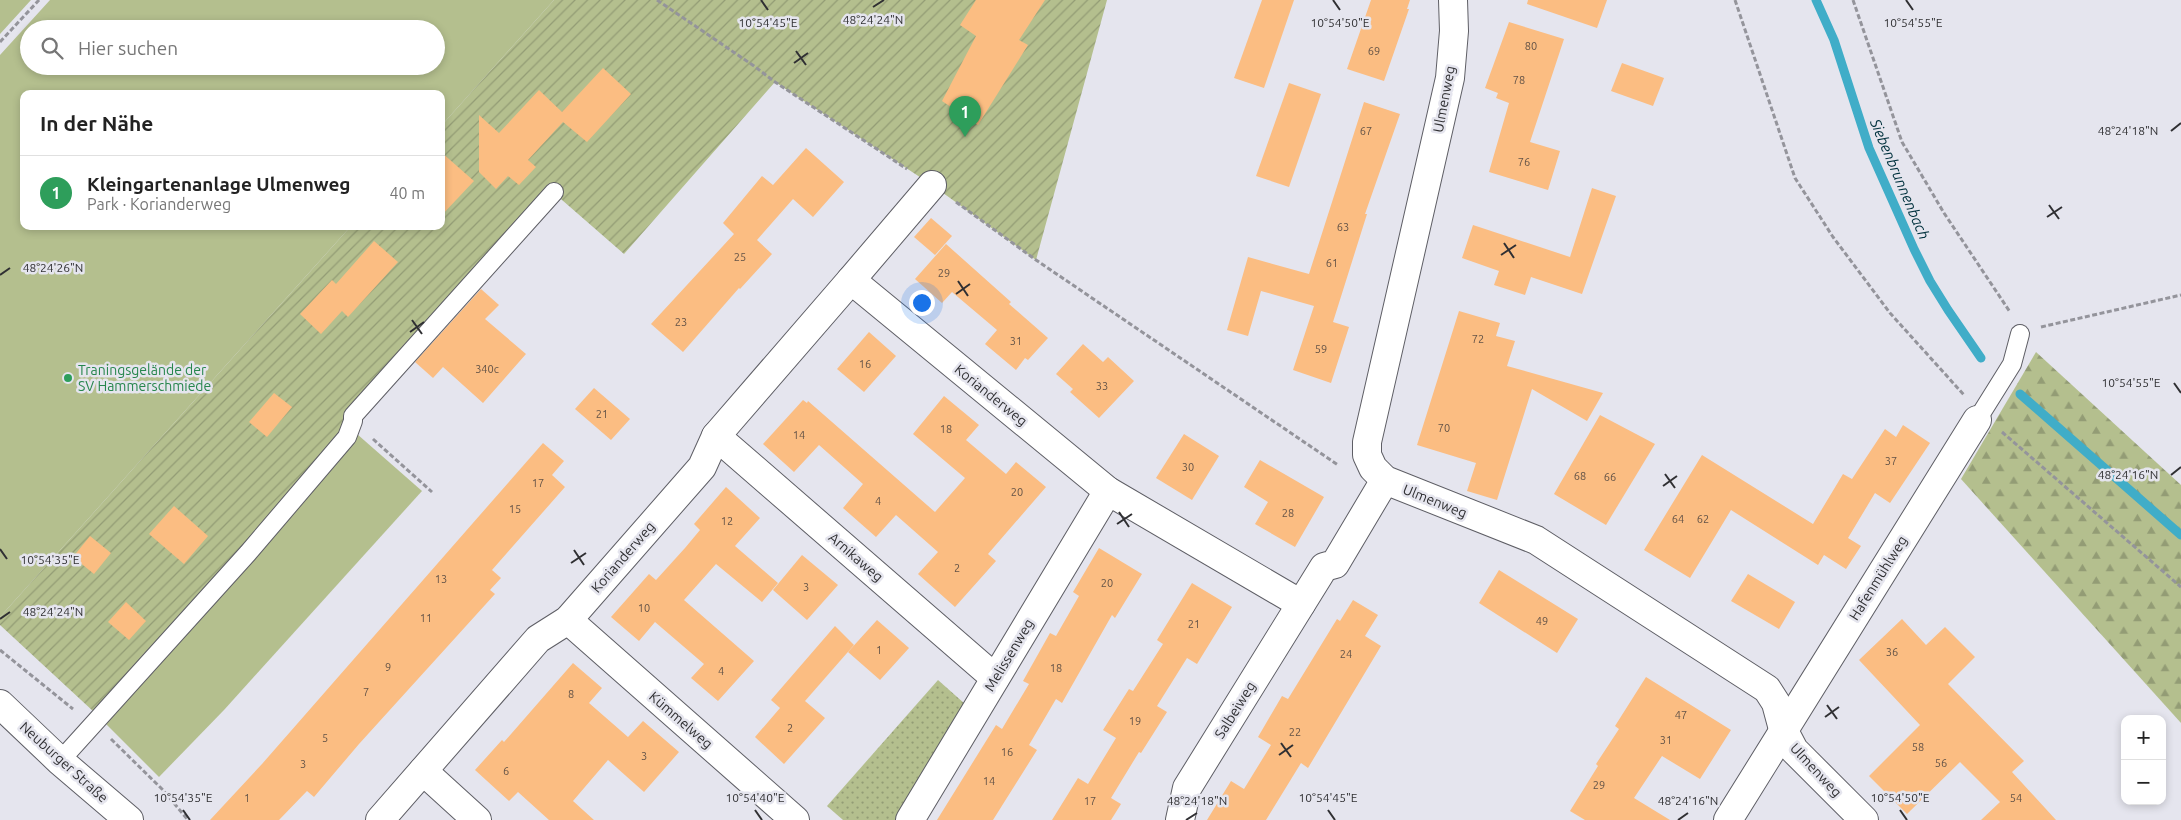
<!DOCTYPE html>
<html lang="de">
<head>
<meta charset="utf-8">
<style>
  body { margin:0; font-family:Ubuntu,sans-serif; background:#f6f6f6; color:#222 }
  .controls { position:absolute; right:15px; bottom:15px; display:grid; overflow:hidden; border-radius:10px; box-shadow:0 2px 8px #0003 }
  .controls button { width:45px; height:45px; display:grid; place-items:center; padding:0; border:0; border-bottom:1px solid #e0e0e0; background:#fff; color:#222; font:25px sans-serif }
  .you { position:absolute; left:921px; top:302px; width:18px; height:18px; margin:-12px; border:4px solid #fff; border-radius:50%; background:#1a73e8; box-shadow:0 0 0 8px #1a73e833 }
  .badge { display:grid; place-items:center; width:32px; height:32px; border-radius:50%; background:#225dae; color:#fff; font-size:16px; font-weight:700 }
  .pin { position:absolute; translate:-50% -41px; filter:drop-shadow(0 1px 2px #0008) }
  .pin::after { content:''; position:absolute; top:26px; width:18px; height:15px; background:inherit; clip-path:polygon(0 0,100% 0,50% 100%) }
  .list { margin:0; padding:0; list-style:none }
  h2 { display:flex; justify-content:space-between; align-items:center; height:65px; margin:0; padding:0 20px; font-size:21px }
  h2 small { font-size:16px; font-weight:400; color:#767676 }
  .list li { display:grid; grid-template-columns:32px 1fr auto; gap:15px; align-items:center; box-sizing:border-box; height:75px; padding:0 20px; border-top:1px solid #e0e0e0 }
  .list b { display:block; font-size:19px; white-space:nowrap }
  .list p { margin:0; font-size:16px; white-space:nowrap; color:#767676 }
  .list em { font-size:16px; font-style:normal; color:#767676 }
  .icon { flex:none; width:28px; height:28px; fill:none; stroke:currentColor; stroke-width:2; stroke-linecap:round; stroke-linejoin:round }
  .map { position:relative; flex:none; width:2181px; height:820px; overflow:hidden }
  .search { position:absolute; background:#fff; box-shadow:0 2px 8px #0003; left:20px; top:20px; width:425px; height:55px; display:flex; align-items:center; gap:12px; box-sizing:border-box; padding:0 18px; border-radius:28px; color:#767676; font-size:19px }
  .panel { position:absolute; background:#fff; box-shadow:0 2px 8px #0003; left:20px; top:90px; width:425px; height:140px; border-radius:10px }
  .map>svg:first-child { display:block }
</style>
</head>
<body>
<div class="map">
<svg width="2181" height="820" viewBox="0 0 2181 820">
  <defs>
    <pattern id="forest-firs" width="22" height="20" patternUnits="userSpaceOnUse" patternTransform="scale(1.25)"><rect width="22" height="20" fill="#b4bf8e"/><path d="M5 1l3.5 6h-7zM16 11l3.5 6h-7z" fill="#939c75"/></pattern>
    <pattern id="park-dots" width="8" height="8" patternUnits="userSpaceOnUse" patternTransform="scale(1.25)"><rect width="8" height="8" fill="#b4bf8e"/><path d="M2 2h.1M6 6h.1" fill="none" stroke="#939c75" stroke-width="1.8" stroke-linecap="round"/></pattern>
    <pattern id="garden-furrows" width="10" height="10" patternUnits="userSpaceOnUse" patternTransform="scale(1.25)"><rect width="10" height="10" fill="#b4bf8e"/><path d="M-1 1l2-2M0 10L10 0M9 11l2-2" fill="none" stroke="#939c75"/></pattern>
  </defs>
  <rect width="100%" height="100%" fill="#e5e5ee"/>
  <g fill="#b4bf8e" fill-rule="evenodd">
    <polygon points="0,0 31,0 0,34"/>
    <path d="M50,0H554L441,126V94H24V226H351L0,617V55ZM29,29H436V66H29Z"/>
    <polygon points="357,434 422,491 224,710 159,777 104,722"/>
  </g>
  <polygon fill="url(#forest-firs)" points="2036,352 2181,485 2181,723 1961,479"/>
  <polygon fill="url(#park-dots)" points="938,680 965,704 896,820 843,820 827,806"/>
  <polygon fill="url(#garden-furrows)" points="554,0 1107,0 1036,260 932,185 775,82 624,254 554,193 347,437 94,712 0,625 0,617 351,226 441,226 441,126"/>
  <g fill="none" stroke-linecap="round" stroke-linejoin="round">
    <g stroke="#40adc8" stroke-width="9">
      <polyline points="1816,0 1834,40 1869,148 1914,249 1930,281 1948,310 1981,358"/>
      <polyline points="2020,394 2181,535"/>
    </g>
  </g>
  <g fill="#fbbd82">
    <polygon points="976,0 1045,0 1019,40 1028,45 978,125 942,101 976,36 960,25"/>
    <polygon points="1262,0 1294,0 1264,88 1234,78"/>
    <polygon points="1371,0 1410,0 1407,9 1409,9 1384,81 1347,69"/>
    <polygon points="1528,0 1607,0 1597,28 1527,4"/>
    <polygon points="1509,22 1564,39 1530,142 1560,151 1548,190 1489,172 1509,103 1496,98 1498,93 1485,88"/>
    <polygon points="1622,63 1664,78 1653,106 1611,91"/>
    <polygon points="603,68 631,94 587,142 563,122 528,160 536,167 519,185 508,176 496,189 479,172 479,115 499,133 539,90 562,112"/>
    <polygon points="1289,83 1321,94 1289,187 1256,176"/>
    <polygon points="1364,102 1400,114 1365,214 1367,214 1333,322 1349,327 1331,383 1293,370 1314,306 1261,291 1248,336 1227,330 1248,257 1309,274"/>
    <polygon points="806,148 844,182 813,217 793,199 757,240 772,254 740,289 739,288 683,352 651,324 734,234 723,223 762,176 773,185"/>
    <polygon points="441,152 474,181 441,216"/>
    <polygon points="1592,188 1616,196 1582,294 1531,277 1525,295 1494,285 1499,271 1462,258 1473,225 1570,257"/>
    <polygon points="931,218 952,236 935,255 914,237"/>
    <polygon points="374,241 398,262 348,317 342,311 321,334 300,314 332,280 336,284"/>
    <polygon points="946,244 1011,302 1009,304 1048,338 1028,360 1025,358 1016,370 985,344 997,330 952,292 942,303 915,279"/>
    <polygon points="481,289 499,305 485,319 526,354 483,403 443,367 433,378 415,362"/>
    <polygon points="1459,311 1500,323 1496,336 1515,341 1507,366 1603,393 1587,421 1532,389 1497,500 1467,491 1476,463 1417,445"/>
    <polygon points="869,332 896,356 864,392 837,369"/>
    <polygon points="1083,344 1103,362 1108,357 1134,381 1099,418 1070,392 1073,389 1056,374"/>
    <polygon points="594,388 630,419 611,440 575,409"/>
    <polygon points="274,393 292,407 267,437 249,422"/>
    <polygon points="944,396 979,425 966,440 1006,474 1016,462 1046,487 988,554 996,561 955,607 918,574 938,552 896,515 876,537 843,508 863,484 819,445 794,472 763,444 803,400 807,403 808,401 935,512 965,478 913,434"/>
    <polygon points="1600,415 1655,444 1606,525 1554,494"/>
    <polygon points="1903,425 1930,443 1890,503 1875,493 1848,538 1861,546 1846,569 1824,555 1818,565 1731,510 1690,578 1644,550 1702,455 1813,524 1843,474 1852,479 1885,429 1896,437"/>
    <polygon points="1184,434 1219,456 1192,500 1156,478"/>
    <polygon points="543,443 564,461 552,475 565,487 492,570 501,578 490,590 495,594 359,744 314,797 307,791 279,820 210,820 262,764"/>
    <polygon points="1260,460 1324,497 1295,547 1255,524 1268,502 1244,487"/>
    <polygon points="726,487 760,518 735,546 778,583 762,602 716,564 684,600 754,661 718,701 691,678 704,664 655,622 639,641 611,617 649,574 656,580 685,548 700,530 694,524"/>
    <polygon points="174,506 208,536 184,564 149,534"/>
    <polygon points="90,536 111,553 94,574 73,557"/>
    <polygon points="1099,548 1142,574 1115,618 1112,615 1062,703 1056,699 1029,745 1037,750 993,820 937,820 996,725 1002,729 1029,684 1023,681 1050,633 1056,636 1079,596 1073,592"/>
    <polygon points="802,555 838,585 807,620 773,590"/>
    <polygon points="1499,570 1578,619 1557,653 1479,603"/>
    <polygon points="1748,574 1795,602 1779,629 1731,601"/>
    <polygon points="1192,583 1232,607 1197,664 1187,658 1157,706 1167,712 1141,753 1139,752 1111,798 1121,804 1111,820 1052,820 1078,778 1088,784 1116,738 1103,730 1129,689 1133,691 1163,644 1157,640"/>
    <polygon points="1353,600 1378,615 1365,636 1381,646 1308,768 1301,763 1266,820 1207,820 1231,781 1244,789 1271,745 1258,737 1282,696 1288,699 1337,619 1340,621"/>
    <polygon points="126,602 146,621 129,640 108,622"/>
    <polygon points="1902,619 1926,645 1945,627 1975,657 1948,684 2024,761 2012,772 2056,820 1981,820 2000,802 1960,762 1907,814 1869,776 1920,725 1859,660"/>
    <polygon points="877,620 909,648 880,680 848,652"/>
    <polygon points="835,626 854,645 805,701 825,718 784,764 755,737 780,708 771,700"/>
    <polygon points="573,663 602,688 589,703 628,737 643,721 679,752 644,792 608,760 573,801 594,820 549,820 518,792 509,801 475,770 502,740 504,742"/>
    <polygon points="1646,677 1731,730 1700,779 1662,756 1634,798 1670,820 1585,820 1570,811 1598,766 1596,764 1619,729 1615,726"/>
  </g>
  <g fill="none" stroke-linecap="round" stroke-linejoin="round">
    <defs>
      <g id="lane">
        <polyline points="1977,420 2012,364 2020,334"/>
        <polyline points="60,761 248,553 347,437 353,421 353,416 554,192"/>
      </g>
      <g id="street">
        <polyline points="1453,0 1454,31 1450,78 1367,442 1367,455 1373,468 1385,480 1536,540 1767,689 1776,703 1783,729 1794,750 1864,820"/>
        <polyline points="851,280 932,185"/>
        <polyline points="716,436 995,678"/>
        <polyline points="568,620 795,820"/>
        <polyline points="423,771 477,820"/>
        <polyline points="380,820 538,639 568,620 702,467 716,436 851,280 1108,491 1301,604"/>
        <polyline points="910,820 1108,491"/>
        <polyline points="1180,820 1187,788 1324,567 1335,564 1385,480"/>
        <polyline points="1728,820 1977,420"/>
      </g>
      <polyline id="secondary" points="0,704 60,761 129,820"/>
    </defs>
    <use href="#lane" stroke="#5e5e65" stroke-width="20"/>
    <use href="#street" stroke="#5e5e65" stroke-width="30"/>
    <use href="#secondary" stroke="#5e5e65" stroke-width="30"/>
    <g stroke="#94949b" stroke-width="3" stroke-dasharray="5 2.5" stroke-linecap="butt">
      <polyline points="657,0 754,66 775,82 907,169"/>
      <polyline points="1735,0 1795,178 1833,237 1890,313 1964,395"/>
      <polyline points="1853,0 1902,142 1944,213 2010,312"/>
      <polyline points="0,42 39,0"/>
      <polyline points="956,202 1036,260 1338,465"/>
      <polyline points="2041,327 2181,295"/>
      <polyline points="2002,432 2181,587"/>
      <polyline points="373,439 432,492"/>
      <polyline points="0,650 73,709"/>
      <polyline points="111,739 163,790 188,820"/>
    </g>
    <use href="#lane" stroke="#fff" stroke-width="18"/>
    <use href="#street" stroke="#fff" stroke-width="28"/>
    <use href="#secondary" stroke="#fff" stroke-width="28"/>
  </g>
  <path fill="none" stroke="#303033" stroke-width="2" d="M761,0L768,10M1333,0L1340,10M1906,0L1913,10M873,7L884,0M796,51L806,65M794,63L808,53M2171,131L2181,123M2049,205L2059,219M2047,217L2062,207M1504,243L1514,258M1501,255L1516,245M0,275L10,268M958,281L968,296M956,294L970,284M412,320L422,334M410,332L424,322M2174,383L2181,393M1665,474L1675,488M2171,475L2181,467M1663,486L1677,476M1119,512L1129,527M1117,524L1132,514M0,549L7,559M574,550L584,565M571,563L586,553M0,619L10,612M1827,705L1837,719M1825,717L1839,707M1281,743L1291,757M1279,755L1293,745M183,810L190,820M755,810L762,820M1328,810L1335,820M1900,810L1907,820M1186,820L1197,813M1678,820L1688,813"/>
  <circle fill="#2e9e5b" stroke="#e5e5ee" stroke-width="2" cx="68" cy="378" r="5"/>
  <g text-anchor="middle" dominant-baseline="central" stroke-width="5" stroke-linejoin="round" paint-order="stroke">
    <g font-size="11" fill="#635347">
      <text x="1531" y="46">80</text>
      <text x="1374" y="51">69</text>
      <text x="1519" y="80">78</text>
      <text x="1366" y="131">67</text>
      <text x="1524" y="162">76</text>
      <text x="1343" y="227">63</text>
      <text x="740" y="257">25</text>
      <text x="1332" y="263">61</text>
      <text x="944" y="273">29</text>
      <text x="681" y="322">23</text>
      <text x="1478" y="339">72</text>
      <text x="1016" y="341">31</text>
      <text x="1321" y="349">59</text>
      <text x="865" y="364">16</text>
      <text x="487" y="369">340c</text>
      <text x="1102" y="386">33</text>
      <text x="602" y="414">21</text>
      <text x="1444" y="428">70</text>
      <text x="946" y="429">18</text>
      <text x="799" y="435">14</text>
      <text x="1891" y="461">37</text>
      <text x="1188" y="467">30</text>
      <text x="1580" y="476">68</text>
      <text x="1610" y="477">66</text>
      <text x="538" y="483">17</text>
      <text x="1017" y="492">20</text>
      <text x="878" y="501">4</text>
      <text x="515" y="509">15</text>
      <text x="1288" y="513">28</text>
      <text x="1678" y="519">64</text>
      <text x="1703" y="519">62</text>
      <text x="727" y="521">12</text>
      <text x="957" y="568">2</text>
      <text x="441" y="579">13</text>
      <text x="1107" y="583">20</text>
      <text x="806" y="587">3</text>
      <text x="644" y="608">10</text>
      <text x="426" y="618">11</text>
      <text x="1542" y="621">49</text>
      <text x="1194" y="624">21</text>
      <text x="879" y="650">1</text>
      <text x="1892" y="652">36</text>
      <text x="1346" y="654">24</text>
      <text x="388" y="667">9</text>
      <text x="1056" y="668">18</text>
      <text x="721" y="671">4</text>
      <text x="366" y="692">7</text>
      <text x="571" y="694">8</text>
      <text x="1681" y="715">47</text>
      <text x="1135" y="721">19</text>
      <text x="790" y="728">2</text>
      <text x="1295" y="732">22</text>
      <text x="325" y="738">5</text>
      <text x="1666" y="740">31</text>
      <text x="1918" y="747">58</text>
      <text x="1007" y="752">16</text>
      <text x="644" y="756">3</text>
      <text x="1941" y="763">56</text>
      <text x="303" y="764">3</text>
      <text x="506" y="771">6</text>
      <text x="989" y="781">14</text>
      <text x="1599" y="785">29</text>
      <text x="247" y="798">1</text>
      <text x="2016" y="798">54</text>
      <text x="1090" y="801">17</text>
    </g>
    <g font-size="14" fill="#303033" stroke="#e5e5ee">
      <text transform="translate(1444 99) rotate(-79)">Ulmenweg</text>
      <text transform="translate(991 395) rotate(39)">Korianderweg</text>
      <text transform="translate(1435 501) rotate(22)">Ulmenweg</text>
      <text transform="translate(623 557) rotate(-49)">Korianderweg</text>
      <text transform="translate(856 557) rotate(41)">Arnikaweg</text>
      <text transform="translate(1878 578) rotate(-58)">Hafenmühlweg</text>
      <text transform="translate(1009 655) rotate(-59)">Melissenweg</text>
      <text transform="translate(1235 710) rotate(-58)">Salbeiweg</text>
      <text transform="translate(681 720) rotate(41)">Kümmelweg</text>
      <text transform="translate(64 762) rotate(42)">Neuburger Straße</text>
      <text transform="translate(1816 770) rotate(47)">Ulmenweg</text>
    </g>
    <g font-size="14" fill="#27864d" stroke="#e5e5ee" text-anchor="start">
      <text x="78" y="370">Traningsgelände der<tspan x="78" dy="16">SV Hammerschmiede</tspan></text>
    </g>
    <g font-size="15" font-style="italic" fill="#00313d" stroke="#e5e5ee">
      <text transform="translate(1900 179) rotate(67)">Siebenbrunnenbach</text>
    </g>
  </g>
  <g font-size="12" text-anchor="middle" fill="#303033" stroke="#e5e5ee" stroke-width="5" stroke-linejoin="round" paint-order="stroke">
    <text x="873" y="24">48°24'24"N</text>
    <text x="1913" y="27">10°54'55"E</text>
    <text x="768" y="27">10°54'45"E</text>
    <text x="1340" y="27">10°54'50"E</text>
    <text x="2128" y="135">48°24'18"N</text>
    <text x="53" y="272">48°24'26"N</text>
    <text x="2131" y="387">10°54'55"E</text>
    <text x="2128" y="479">48°24'16"N</text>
    <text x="50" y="564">10°54'35"E</text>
    <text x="53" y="616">48°24'24"N</text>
    <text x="183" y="802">10°54'35"E</text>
    <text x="755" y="802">10°54'40"E</text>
    <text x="1328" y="802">10°54'45"E</text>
    <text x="1900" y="802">10°54'50"E</text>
    <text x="1197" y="805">48°24'18"N</text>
    <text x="1688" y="805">48°24'16"N</text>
  </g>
</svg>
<div class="controls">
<button>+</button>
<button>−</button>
</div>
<div class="you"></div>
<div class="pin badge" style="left:965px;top:137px;background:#2e9e5b">1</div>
<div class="search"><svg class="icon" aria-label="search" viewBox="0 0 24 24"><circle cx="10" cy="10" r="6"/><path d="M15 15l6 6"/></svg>Hier suchen</div>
<section class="panel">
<h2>In der Nähe<small></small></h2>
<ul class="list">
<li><span class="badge" style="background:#2e9e5b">1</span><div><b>Kleingartenanlage Ulmenweg</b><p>Park · Korianderweg</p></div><em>40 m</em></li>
</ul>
</section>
</div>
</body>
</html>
